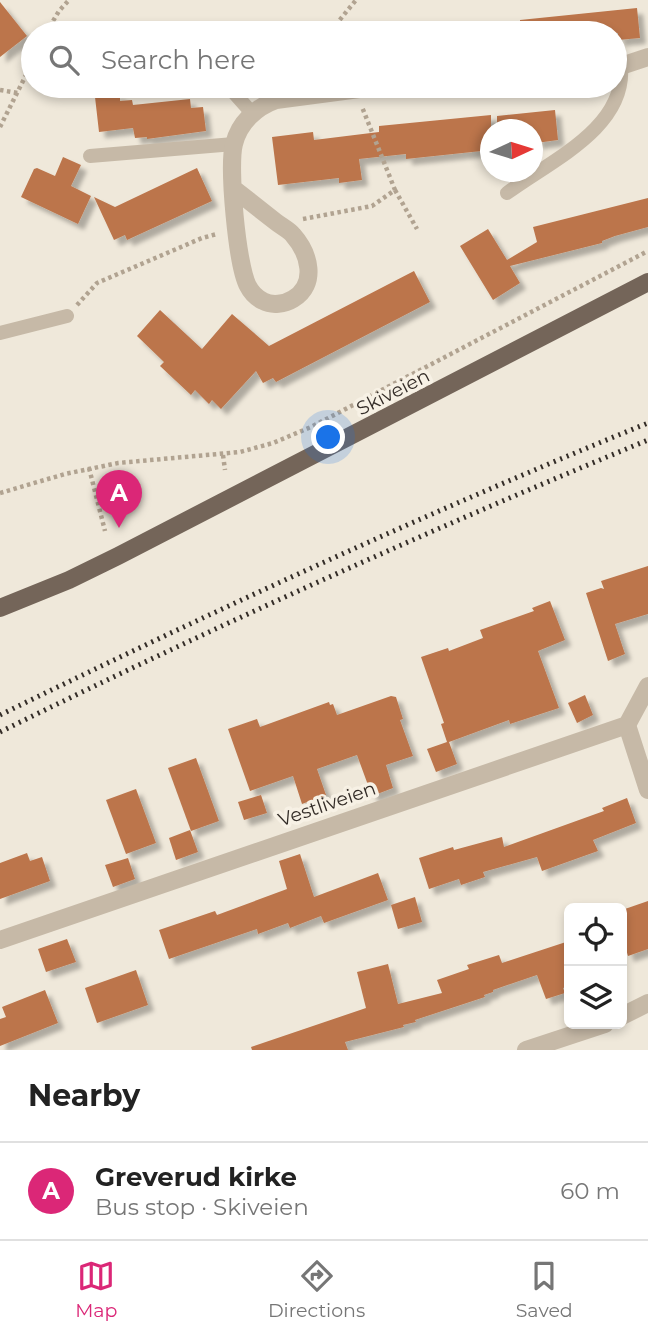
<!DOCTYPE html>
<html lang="en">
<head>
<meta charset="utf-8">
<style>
  body { margin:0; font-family:Montserrat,sans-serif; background:#f6f6f6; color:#222 }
  .controls { position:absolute; right:21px; bottom:21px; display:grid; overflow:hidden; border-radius:10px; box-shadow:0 4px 10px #0003 }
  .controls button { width:63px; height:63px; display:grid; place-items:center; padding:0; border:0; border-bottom:2px solid #e0e0e0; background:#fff; color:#222; font:35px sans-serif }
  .compass { position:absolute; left:480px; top:119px; width:63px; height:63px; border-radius:50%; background:#fff; box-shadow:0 4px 10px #0003; rotate:86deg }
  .you { position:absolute; left:329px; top:438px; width:24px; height:24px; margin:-18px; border:5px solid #fff; border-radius:50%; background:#1a73e8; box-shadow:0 0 0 10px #1a73e833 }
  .badge { display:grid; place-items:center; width:46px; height:46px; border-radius:50%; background:#db2777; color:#fff; font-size:23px; font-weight:700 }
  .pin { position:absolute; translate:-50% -58px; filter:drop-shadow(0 2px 4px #0008) }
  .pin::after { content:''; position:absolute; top:37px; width:24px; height:21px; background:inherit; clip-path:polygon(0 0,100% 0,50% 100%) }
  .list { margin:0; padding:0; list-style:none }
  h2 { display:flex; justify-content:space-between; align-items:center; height:91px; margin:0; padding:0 28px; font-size:30px }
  h2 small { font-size:23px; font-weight:400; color:#767676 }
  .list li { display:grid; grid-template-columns:46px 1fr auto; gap:21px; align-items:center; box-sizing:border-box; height:98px; padding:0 28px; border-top:2px solid #e0e0e0 }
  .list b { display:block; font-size:26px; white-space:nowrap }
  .list p { margin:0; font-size:23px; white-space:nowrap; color:#767676 }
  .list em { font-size:23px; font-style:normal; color:#767676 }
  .icon { flex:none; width:38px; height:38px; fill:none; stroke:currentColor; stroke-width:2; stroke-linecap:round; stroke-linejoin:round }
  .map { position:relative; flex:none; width:648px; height:1050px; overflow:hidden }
  .search { position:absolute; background:#fff; box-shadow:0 4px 10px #0003; left:21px; right:21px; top:21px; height:77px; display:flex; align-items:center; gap:18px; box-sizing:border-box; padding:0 24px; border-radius:38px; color:#767676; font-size:26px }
  .sheet { height:189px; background:#fff }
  nav { display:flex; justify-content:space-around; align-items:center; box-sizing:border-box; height:98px; border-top:2px solid #e0e0e0; background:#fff; font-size:19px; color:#767676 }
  nav a { display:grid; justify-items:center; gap:4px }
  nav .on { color:#db2777 }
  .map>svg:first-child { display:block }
</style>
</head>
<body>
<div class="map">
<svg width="648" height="1050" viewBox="0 0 648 1050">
  <defs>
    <filter id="shadow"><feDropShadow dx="6" dy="6" stdDeviation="2" flood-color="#0004"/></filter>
  </defs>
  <rect width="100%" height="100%" fill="#efe8da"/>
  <g fill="#bc754b" filter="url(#shadow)">
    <polygon points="0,2 27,36 0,57"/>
    <polygon points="637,8 640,38 618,40 618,33 520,33 520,20"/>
    <polygon points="120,94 120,101 132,100 133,105 190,99 191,108 203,107 206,131 147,139 147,137 135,138 133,128 99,132 95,97"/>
    <polygon points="555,110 558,140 536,143 535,130 497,130 497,116"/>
    <polygon points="491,115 491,150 406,159 406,154 359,159 362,180 339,183 339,178 278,185 272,137 313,132 314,140 379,132 379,126"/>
    <polygon points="63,157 81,165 71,186 91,196 78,224 21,197 34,169 37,168 55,176"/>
    <polygon points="197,168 212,201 127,240 125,235 114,240 94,197 115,207"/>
    <polygon points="648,198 648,227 615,236 602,241 602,243 510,266 520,283 493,300 460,246 488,229 507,260 537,242 533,227"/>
    <polygon points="414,271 430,302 276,382 273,378 263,383 256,371 221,409 212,400 209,404 195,390 191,395 160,366 164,362 137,336 160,310 202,349 232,314 269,346"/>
    <polygon points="648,566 648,614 615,624 625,654 608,661 586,593 601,588 604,589 601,581"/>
    <polygon points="550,601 565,640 538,651 559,708 510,724 509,720 449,742 457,764 436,772 427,749 447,742 441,724 444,723 421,657 448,648 449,651 483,638 480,630 534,611 532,608"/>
    <polygon points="585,695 593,715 577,723 568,703"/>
    <polygon points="391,696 396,697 403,719 400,720 413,756 386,765 393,788 372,796 357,755 317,769 326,795 302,804 293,776 250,791 228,729 257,719 260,727 329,702 330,705 333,704 337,715"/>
    <polygon points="196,758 219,821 191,831 168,768"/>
    <polygon points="136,789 156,843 126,854 106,800"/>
    <polygon points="261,795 267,813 244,820 238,802"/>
    <polygon points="627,798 636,823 593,840 598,851 542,871 537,857 483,872 485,877 461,885 459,879 429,889 419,858 453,847 454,850 502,837 504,847 604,811 602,808"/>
    <polygon points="190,830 198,852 176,860 169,838"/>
    <polygon points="27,853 30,861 42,857 50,881 0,899 0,863"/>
    <polygon points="300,854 314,897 378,873 388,900 324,923 321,916 290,928 288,923 258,934 257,929 169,959 159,930 215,911 217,915 287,889 279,861"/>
    <polygon points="128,858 135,879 113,887 105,865"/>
    <polygon points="415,897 422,922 398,929 391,905"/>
    <polygon points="648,901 648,949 628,956 622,936 622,910"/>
    <polygon points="67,939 76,962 46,972 38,949"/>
    <polygon points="569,941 569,986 563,988 565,993 546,999 537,975 493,990 493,992 484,995 485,997 415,1020 416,1022 403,1025 404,1027 345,1042 348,1050 252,1050 251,1047 366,1008 357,972 388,964 398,1004 442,993 437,980 469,969 467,965 499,955 502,963"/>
    <polygon points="136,970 148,1005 97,1023 85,988"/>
    <polygon points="45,990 58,1023 0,1046 0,1019 6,1017 2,1007"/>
  </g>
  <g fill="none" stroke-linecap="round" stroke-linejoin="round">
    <g stroke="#b1a391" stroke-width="4.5" stroke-dasharray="3.5 3.5" stroke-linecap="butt">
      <polyline points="46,33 59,11 69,0"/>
      <polyline points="340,33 338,22 356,0"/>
      <polyline points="0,90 18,93"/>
      <polyline points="0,127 33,61"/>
      <polyline points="395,190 417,229"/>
      <polyline points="303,219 372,206 395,190 362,107"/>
      <polyline points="77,305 97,283 202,238 217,234"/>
      <polyline points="223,455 225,470"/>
      <polyline points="89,468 105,531"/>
      <polyline points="0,493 65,474 118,463 240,452 273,443 311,427 648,251"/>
    </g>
    <g stroke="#c6b9a7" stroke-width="14">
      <polyline points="228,86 252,113"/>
      <polyline points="90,156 234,144"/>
      <path d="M507,193C550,161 626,128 621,67"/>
      <polyline points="0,333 67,316"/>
    </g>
    <g stroke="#c6b9a7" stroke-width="18">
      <polyline points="615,68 648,57"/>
      <path d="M234,189C248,200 262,211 276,222C281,226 289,230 293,235C309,253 318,284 293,299C285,304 272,306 263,301C257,298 251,292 248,286C237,266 228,166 234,144C239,123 256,107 276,100L382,86"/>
      <polyline points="627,725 648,790"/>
      <polyline points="0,940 627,725 648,686"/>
      <polyline points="622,1016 648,1003"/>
      <polyline points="526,1050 605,1024"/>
    </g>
    <polyline stroke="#746559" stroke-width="18" points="0,608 69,580 118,556 648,282"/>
    <g stroke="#332c27" stroke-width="5" stroke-dasharray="2 5" stroke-linecap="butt">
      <path d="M0,715C213,611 428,512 648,423"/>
      <path d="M0,732C213,627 429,530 648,440"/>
    </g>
  </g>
  <g text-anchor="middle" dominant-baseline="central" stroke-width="7" stroke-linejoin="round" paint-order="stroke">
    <g font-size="19" fill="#332c27" stroke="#f7f1e5">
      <text transform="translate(393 392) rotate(-27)">Skiveien</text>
      <text transform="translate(327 804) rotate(-19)">Vestliveien</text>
    </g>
  </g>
</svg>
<div class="controls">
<button><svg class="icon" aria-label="locate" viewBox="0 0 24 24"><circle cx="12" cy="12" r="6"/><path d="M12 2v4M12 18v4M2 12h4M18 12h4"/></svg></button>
<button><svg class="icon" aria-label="layers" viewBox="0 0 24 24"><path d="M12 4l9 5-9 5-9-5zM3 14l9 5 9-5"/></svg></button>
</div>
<svg class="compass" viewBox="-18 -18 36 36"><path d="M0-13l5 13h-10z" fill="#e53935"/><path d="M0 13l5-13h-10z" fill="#767676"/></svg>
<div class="you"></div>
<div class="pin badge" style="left:119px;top:528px">A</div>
<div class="search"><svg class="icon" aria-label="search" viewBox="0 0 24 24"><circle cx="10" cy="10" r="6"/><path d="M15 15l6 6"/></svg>Search here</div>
</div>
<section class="sheet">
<h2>Nearby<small></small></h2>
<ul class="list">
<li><span class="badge">A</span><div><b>Greverud kirke</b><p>Bus stop · Skiveien</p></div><em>60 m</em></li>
</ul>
</section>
<nav>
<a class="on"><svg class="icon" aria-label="map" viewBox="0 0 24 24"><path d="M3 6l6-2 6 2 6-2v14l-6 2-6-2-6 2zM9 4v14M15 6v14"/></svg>Map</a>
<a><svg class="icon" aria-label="directions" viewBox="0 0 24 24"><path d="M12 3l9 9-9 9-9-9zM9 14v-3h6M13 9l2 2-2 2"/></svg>Directions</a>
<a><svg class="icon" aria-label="saved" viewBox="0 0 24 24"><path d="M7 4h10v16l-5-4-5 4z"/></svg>Saved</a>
</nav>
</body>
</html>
